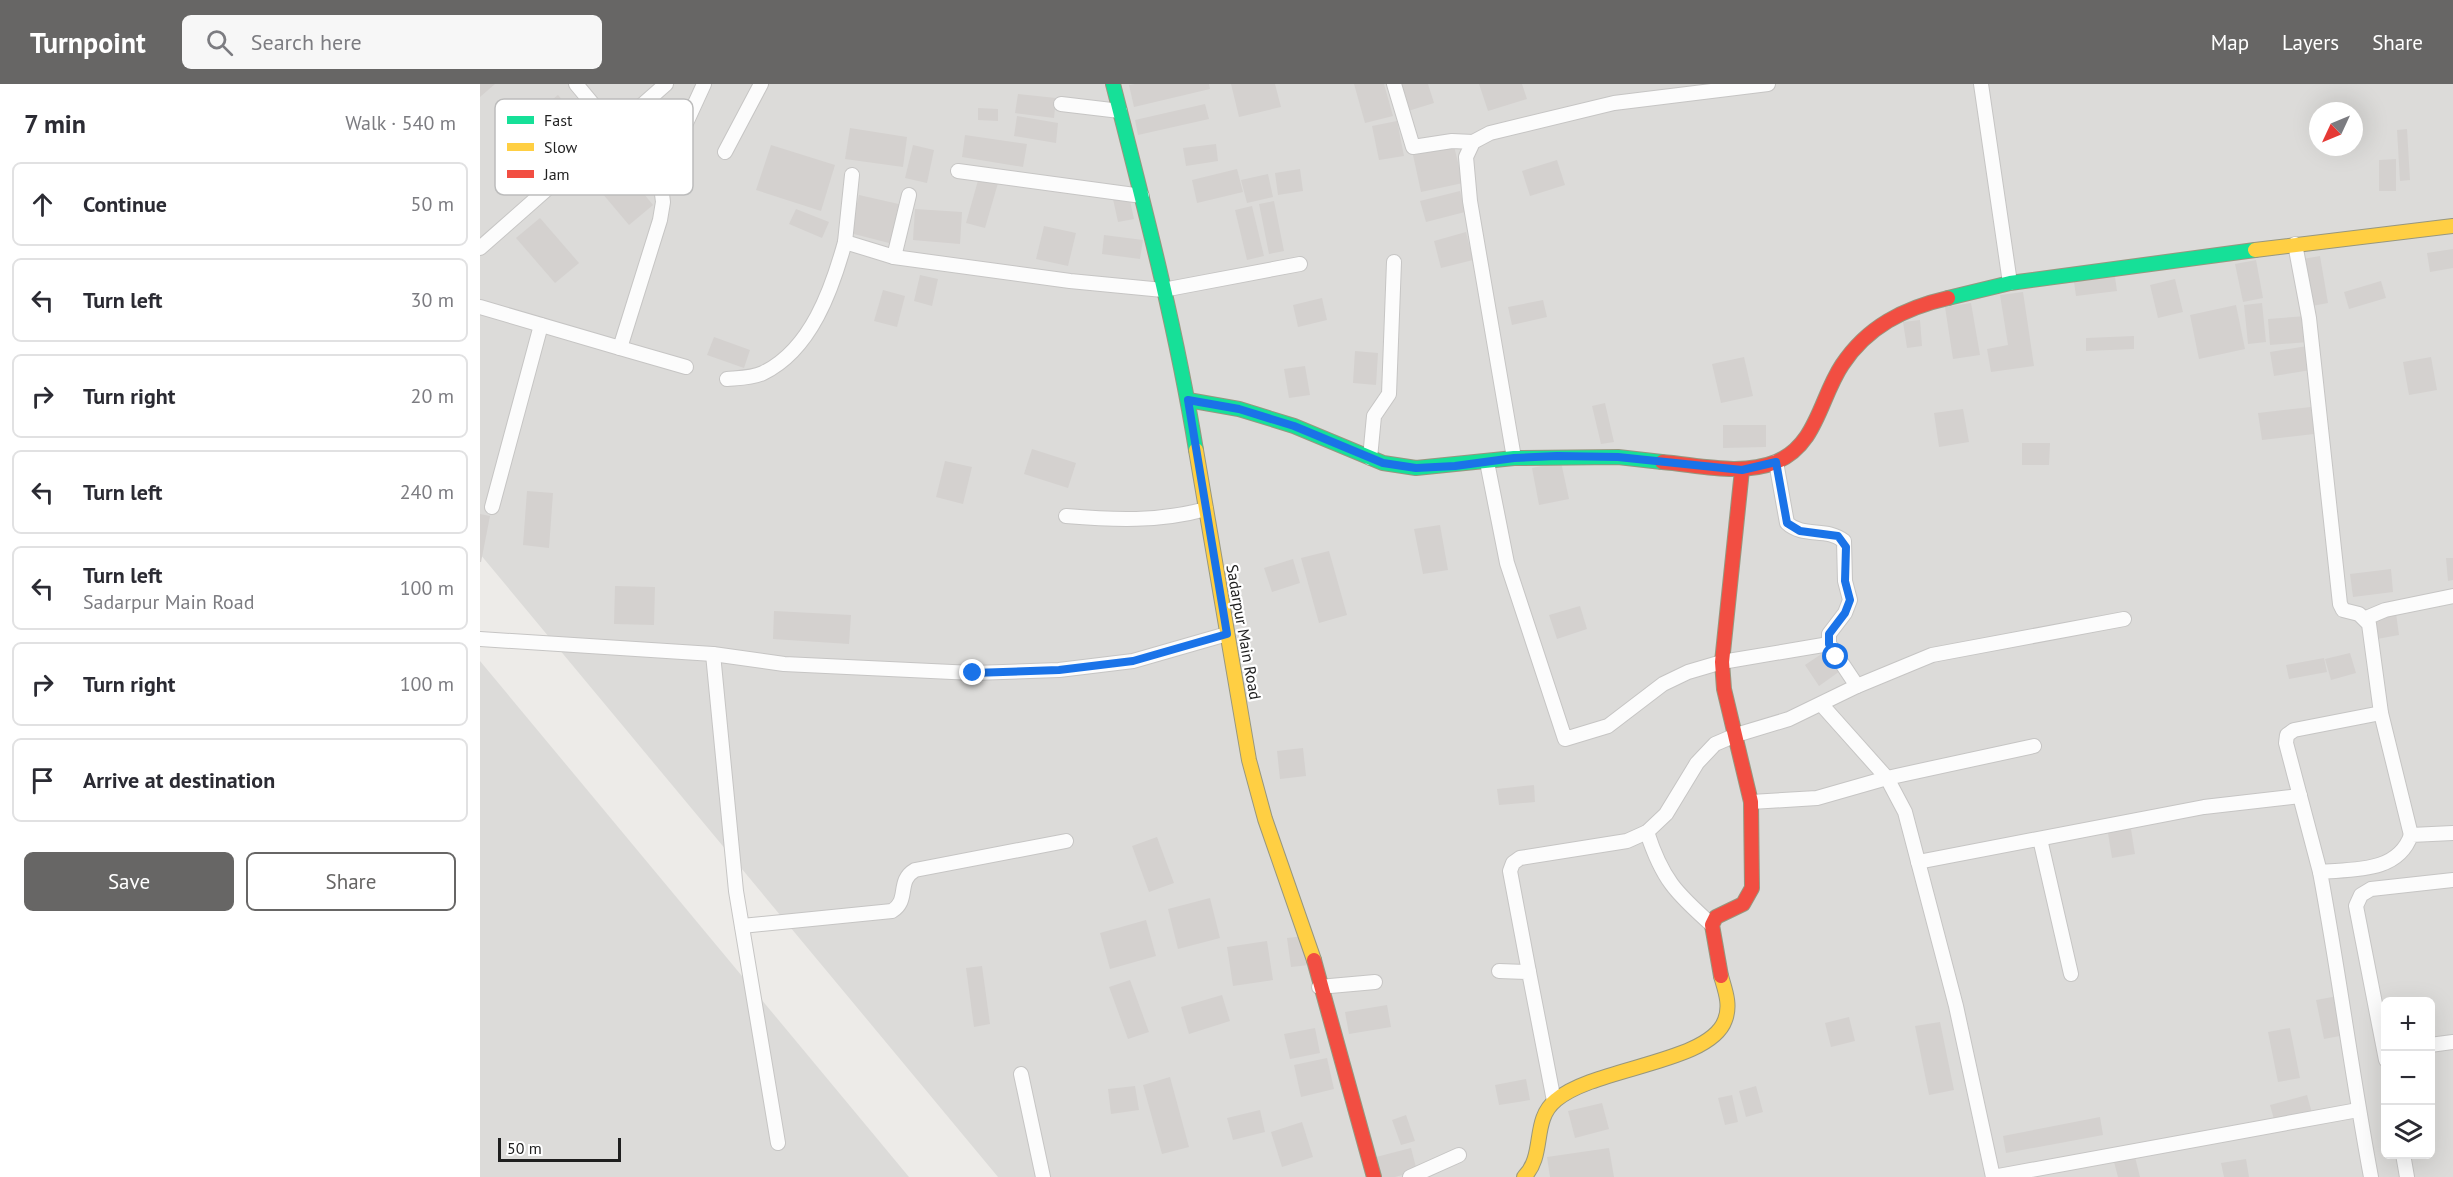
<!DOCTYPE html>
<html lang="en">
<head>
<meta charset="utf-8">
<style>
  body { margin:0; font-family:"PT Sans",sans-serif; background:#f7f7f7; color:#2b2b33 }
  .controls { position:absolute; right:18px; bottom:18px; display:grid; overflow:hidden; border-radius:9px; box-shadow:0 6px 24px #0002 }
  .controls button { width:54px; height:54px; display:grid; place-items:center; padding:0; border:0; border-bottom:2px solid #e1e1e2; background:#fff; color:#2b2b33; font:30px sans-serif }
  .compass { position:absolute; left:1829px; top:18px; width:54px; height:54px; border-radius:50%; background:#fff; box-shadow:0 6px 24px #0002; rotate:226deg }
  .scale { position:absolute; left:18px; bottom:15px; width:123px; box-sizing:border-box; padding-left:6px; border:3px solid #1f1f1f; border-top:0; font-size:16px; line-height:21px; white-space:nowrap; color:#1f1f1f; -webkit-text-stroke:4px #fff; paint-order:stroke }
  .stop { position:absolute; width:18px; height:18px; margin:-14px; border:4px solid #1a73e8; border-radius:50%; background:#fff }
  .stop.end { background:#1a73e8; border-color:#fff; box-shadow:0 2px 6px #0008 }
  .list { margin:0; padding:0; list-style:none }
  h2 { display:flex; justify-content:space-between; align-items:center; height:78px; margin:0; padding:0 24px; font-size:26px }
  h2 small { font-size:20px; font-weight:400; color:#7c7c81 }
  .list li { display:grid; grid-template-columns:39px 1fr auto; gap:18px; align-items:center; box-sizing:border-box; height:84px; margin:0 12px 12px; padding:0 12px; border:2px solid #e1e1e2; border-radius:9px }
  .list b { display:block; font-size:22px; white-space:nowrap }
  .list p { margin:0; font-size:20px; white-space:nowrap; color:#7c7c81 }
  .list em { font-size:20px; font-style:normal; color:#7c7c81 }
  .actions { display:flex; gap:12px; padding:18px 24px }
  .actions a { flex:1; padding:14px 0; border:2px solid #676665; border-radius:9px; text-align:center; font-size:21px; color:#676665 }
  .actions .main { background:#676665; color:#fff }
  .icon { flex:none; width:33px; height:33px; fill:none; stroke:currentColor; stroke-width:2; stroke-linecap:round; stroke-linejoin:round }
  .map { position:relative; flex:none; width:1973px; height:1093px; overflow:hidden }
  header { display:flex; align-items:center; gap:36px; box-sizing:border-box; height:84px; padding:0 30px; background:#676665; color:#fff }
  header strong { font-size:28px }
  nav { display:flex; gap:33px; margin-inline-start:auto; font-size:21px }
  .search { width:420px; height:54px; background:#f7f7f7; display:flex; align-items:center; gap:15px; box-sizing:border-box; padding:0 21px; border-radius:9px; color:#7c7c81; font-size:22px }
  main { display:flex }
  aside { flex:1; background:#fff }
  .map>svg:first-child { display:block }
</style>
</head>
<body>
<header>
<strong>Turnpoint</strong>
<div class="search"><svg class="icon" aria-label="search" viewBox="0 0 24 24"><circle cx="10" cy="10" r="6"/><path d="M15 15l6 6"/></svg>Search here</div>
<nav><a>Map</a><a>Layers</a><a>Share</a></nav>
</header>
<main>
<aside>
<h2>7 min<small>Walk · 540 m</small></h2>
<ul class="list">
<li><svg class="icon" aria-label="ahead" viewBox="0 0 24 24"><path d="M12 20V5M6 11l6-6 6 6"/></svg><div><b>Continue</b></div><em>50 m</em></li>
<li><svg class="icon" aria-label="left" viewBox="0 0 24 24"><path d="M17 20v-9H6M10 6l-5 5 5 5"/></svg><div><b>Turn left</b></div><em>30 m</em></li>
<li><svg class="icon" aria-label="right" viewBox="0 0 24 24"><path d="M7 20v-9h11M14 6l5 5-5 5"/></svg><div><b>Turn right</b></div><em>20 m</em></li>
<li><svg class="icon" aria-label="left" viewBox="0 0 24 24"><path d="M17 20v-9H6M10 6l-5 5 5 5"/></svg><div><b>Turn left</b></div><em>240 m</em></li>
<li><svg class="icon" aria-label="left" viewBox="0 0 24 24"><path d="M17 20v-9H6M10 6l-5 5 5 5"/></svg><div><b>Turn left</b><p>Sadarpur Main Road</p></div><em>100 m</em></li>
<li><svg class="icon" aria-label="right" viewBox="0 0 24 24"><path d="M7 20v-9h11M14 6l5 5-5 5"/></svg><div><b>Turn right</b></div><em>100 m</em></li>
<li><svg class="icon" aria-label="arrive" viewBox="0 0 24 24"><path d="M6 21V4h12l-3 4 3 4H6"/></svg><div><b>Arrive at destination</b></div></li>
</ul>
<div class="actions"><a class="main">Save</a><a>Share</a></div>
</aside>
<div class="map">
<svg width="1973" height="1093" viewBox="0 0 1973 1093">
  <rect width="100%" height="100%" fill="#edebe8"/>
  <g fill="#dcdbd9" fill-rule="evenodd">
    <path d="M0,0H1973V1093H518L0,470ZM1838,27H1874V63H1838ZM1906,918H1950V1070H1906Z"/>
    <polygon points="0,577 429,1093 0,1093"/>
  </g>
  <g fill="#d4d1cf">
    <polygon points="0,0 15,0 0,13"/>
    <polygon points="655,0 729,0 730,5 654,23 649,1"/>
    <polygon points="751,0 795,0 801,23 759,33"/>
    <polygon points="874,0 904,0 913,32 885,39"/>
    <polygon points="919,0 948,0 954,19 928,27"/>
    <polygon points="999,0 1042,0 1047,15 1008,27"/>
    <polygon points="538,10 576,14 574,34 535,29"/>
    <polygon points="78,11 99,36 79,53 57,28"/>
    <polygon points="725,20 729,35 658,51 655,36"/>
    <polygon points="498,24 518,25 518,37 498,36"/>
    <polygon points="537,32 578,39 576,59 534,52"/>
    <polygon points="917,37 924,72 899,76 892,42"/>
    <polygon points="370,44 427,53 423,83 365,75"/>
    <polygon points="1927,45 1930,96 1920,97 1917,46"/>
    <polygon points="485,51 547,60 543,83 482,73"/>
    <polygon points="736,60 738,77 706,82 703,64"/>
    <polygon points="291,61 355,81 341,127 276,106"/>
    <polygon points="433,61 454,66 447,99 425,94"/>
    <polygon points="974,62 983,99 941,108 933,71"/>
    <polygon points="1916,75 1916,107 1899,107 1899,76"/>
    <polygon points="1077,76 1085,101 1050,112 1042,87"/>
    <polygon points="757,85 763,108 717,119 712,96"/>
    <polygon points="820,85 823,107 798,111 795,89"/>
    <polygon points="146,88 173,121 149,141 122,109"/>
    <polygon points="788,90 793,113 767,119 761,96"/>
    <polygon points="499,93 518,99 505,144 486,139"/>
    <polygon points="980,107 985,128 946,138 940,117"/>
    <polygon points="379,111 423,121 413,160 370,149"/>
    <polygon points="649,112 654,135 638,138 633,115"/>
    <polygon points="794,117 804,167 789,170 779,120"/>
    <polygon points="772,122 784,172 767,176 755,126"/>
    <polygon points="316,125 349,138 342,154 309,140"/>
    <polygon points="435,125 482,128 480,160 433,156"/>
    <polygon points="60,134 99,179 75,199 36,154"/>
    <polygon points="564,142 596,149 588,182 556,175"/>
    <polygon points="986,148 993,176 961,184 954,157"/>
    <polygon points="624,151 663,156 660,175 622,170"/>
    <polygon points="1973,165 1973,184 1950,188 1947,169"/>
    <polygon points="1840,172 1848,219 1832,222 1823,175"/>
    <polygon points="1776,176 1783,214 1763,218 1755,180"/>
    <polygon points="440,191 458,195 452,222 434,217"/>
    <polygon points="1635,193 1637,207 1596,212 1594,198"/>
    <polygon points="1695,195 1703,228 1678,234 1670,201"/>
    <polygon points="1901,197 1906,214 1869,225 1864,208"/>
    <polygon points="403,206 425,212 417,243 394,237"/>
    <polygon points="1543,208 1554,282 1511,288 1507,265 1528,261 1520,211"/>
    <polygon points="842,214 847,236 818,243 813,221"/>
    <polygon points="1063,216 1067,233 1032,241 1028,223"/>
    <polygon points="1491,219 1500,271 1473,275 1465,223"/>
    <polygon points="1782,219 1786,258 1768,260 1764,221"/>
    <polygon points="1756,221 1765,265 1719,275 1710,231"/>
    <polygon points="1827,232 1829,258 1790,261 1788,235"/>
    <polygon points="1440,236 1442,262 1427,264 1423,238"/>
    <polygon points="1654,252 1654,265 1606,267 1606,254"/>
    <polygon points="234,253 270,266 264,284 227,271"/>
    <polygon points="1827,262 1831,286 1794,292 1790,268"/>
    <polygon points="875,267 898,269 896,301 873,299"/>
    <polygon points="1264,273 1273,312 1241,319 1232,280"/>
    <polygon points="1951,273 1957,306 1929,311 1923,278"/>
    <polygon points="825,282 830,311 809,314 804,285"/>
    <polygon points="1125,319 1134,358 1121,360 1112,322"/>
    <polygon points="1831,323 1834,350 1782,356 1778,329"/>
    <polygon points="1483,325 1489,358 1459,363 1454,329"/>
    <polygon points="1243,341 1286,341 1286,363 1243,364"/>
    <polygon points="1542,359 1570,359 1569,381 1542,381"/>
    <polygon points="552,365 596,379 588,404 544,390"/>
    <polygon points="465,377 492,383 483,420 456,413"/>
    <polygon points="1081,378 1089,415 1059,421 1052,384"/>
    <polygon points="47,407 73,409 69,464 43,461"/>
    <polygon points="0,430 10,432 1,478 0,478"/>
    <polygon points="960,441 968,486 943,490 934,445"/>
    <polygon points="849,467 867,531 839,539 821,474"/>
    <polygon points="1966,474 1973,474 1973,496 1968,497"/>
    <polygon points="813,475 820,499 792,508 784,484"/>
    <polygon points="1911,485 1913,508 1873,513 1870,490"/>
    <polygon points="135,502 175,503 174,541 134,540"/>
    <polygon points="1100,522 1107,545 1077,555 1069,531"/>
    <polygon points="294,527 371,531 369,560 293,555"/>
    <polygon points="1916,529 1919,551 1897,555 1893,533"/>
    <polygon points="1346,567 1360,587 1339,602 1325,581"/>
    <polygon points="1870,569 1876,589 1851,596 1845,575"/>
    <polygon points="1844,574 1847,588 1809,595 1806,581"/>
    <polygon points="823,664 826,692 800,695 797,667"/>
    <polygon points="1054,701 1055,718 1019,721 1017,705"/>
    <polygon points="1650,739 1655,770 1632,774 1627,743"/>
    <polygon points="677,753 694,799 669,808 652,762"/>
    <polygon points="730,814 740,854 698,865 688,825"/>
    <polygon points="666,836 676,872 630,885 620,849"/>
    <polygon points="825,852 829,881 811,883 807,854"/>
    <polygon points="787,857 793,896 753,902 747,863"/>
    <polygon points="502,882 510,940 494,943 486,884"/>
    <polygon points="650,896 669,948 648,955 629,903"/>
    <polygon points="742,911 750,937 709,950 701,923"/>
    <polygon points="1858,912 1865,951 1844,955 1836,916"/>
    <polygon points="907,921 911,943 869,950 865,928"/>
    <polygon points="1369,933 1375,957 1351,963 1345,939"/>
    <polygon points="1460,938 1474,1006 1449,1011 1435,942"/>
    <polygon points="835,944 840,969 810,975 804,950"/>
    <polygon points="1810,944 1820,994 1798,998 1788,948"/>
    <polygon points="847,974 854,1005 821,1013 814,981"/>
    <polygon points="690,993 709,1063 682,1070 663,1001"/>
    <polygon points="1046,995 1050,1016 1019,1021 1015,1001"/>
    <polygon points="655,1002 659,1026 631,1030 628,1005"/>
    <polygon points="1276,1002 1283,1028 1266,1033 1259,1007"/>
    <polygon points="1252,1011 1258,1038 1245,1041 1238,1014"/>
    <polygon points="1827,1011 1832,1029 1795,1039 1790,1021"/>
    <polygon points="1122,1019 1129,1045 1095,1054 1088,1027"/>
    <polygon points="780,1026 785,1048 753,1056 747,1034"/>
    <polygon points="926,1031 935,1057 921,1061 912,1036"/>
    <polygon points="1620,1033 1623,1051 1526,1069 1523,1052"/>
    <polygon points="822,1038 833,1073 802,1083 791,1048"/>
    <polygon points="931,1064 937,1087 915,1093 901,1093 896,1073"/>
    <polygon points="1129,1064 1134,1093 1070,1093 1067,1073"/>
    <polygon points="1655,1073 1660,1093 1638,1093 1634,1078"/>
    <polygon points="1766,1075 1769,1093 1744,1093 1741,1079"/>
  </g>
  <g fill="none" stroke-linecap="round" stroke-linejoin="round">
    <defs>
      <g id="street">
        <polyline points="914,0 933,63 972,57 993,58"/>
        <polyline points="1501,0 1530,199"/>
        <polyline points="581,20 640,27"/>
        <polyline points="245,68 281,0"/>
        <polyline points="478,87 662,112"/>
        <polyline points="372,91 365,158 414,173 590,197 683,206 820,180"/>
        <polyline points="181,102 184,87 224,0"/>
        <polyline points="1815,160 1829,234 1860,520 1863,526 1879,530 1889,540 1901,629 1931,751"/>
        <polyline points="0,164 186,0"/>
        <polyline points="414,173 429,111"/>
        <polyline points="0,223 140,264 180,136 183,118 181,102 96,0"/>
        <polyline points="140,264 206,283"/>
        <path d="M247,295C258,294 273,294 283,289C331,266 352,205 365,158"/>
        <polyline points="890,374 894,332 909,310 914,178"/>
        <polyline points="1034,374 990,117 986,73 993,58 1010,49 1134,19 1288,0"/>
        <polyline points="1007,378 1027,479 1085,655 1128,642 1183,600 1208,588 1242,578 1349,560"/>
        <path d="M1296,378L1307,439C1323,454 1347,443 1364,457L1365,497L1370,516L1365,529L1349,550V560L1377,602"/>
        <polyline points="12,423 61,241"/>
        <path d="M586,432C634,436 679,438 726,425"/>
        <polyline points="1886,534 1905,526 1973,512"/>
        <polyline points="0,555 233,570 304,580 493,589 579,586 653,577 747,550"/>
        <polyline points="233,570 256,807 298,1059"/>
        <polyline points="1341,620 1407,694 1425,728 1476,922 1513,1093"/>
        <polyline points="1271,718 1337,714 1407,694 1554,662"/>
        <path d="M1167,748C1182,795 1196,809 1232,841"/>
        <polyline points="1560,755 1591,890"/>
        <polyline points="1438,778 1724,723 1820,712"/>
        <polyline points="1840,788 1806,659 1807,651 1814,646 1901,629"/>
        <path d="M262,842L412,827C430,816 416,797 435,786L586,757"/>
        <polyline points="1019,887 1049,888 1074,1017"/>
        <polyline points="1049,888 1030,787 1033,779 1040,774 1147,757 1167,748 1186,730 1217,679 1235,660 1256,651 1309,635 1377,602 1452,571 1644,535"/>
        <polyline points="839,903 895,898"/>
        <polyline points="1950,961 1973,958"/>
        <polyline points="1906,976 1876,822 1881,811 1891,805 1973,796"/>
        <polyline points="541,990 563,1093"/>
        <polyline points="1923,1070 1927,1093"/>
        <polyline points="930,1093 979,1071"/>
        <polyline points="1513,1093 1878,1026"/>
        <path d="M1891,1093C1872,992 1859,889 1840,788C1873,785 1918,789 1931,751L1973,749"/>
      </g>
      <g id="fast">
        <path d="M633,0C664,121 696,243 716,366"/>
        <polyline points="1468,214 1530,199 1775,166"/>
        <polyline points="708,316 759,325 814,342 903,379 936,384 1034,374 1138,373 1182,378"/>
      </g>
      <g id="slow">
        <polyline points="1775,166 1973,142"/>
        <polyline points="716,366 769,676 785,735 834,876"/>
        <path d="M1044,1093C1066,1071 1051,1036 1076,1016C1115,983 1230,979 1245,936C1251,921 1245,906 1241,892"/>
      </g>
      <g id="jam">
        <path d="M1182,378C1219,381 1261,392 1296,378C1337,361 1340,314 1362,281C1387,243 1424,224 1468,214"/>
        <polyline points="834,876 894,1093"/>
        <polyline points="1241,892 1232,841 1236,833 1263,820 1272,804 1271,718 1244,605 1242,578 1262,386"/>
      </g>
    </defs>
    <use href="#street" stroke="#c6c5c4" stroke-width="16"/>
    <use href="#fast" stroke="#97977f" stroke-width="16"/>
    <use href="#slow" stroke="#97977f" stroke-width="16"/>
    <use href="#jam" stroke="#97977f" stroke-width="16"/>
    <use href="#street" stroke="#fcfcfc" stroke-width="14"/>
    <use href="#fast" stroke="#16e098" stroke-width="14"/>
    <use href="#slow" stroke="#ffcf43" stroke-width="14"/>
    <use href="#jam" stroke="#f24e42" stroke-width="14"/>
  </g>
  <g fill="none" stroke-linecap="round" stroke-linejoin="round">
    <polyline stroke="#1a73e8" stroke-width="8" points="493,589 579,586 653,577 747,550 708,316 759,325 814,342 903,379 936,384 975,382 1034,374 1077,372 1138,373 1262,386 1296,378 1307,439 1320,447 1358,452 1366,463 1365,497 1370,516 1365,529 1349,550 1349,560 1356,573"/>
  </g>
  <g text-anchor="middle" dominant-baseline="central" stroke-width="4.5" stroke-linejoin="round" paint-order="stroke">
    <g font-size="16" fill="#1f1f1f" stroke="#fff">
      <text transform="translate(764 548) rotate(80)">Sadarpur Main Road</text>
    </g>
  </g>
  <rect x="15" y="15" width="198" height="96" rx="9" fill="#fff" stroke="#bcbcbc" stroke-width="1.5"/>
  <rect x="27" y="32" width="27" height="8" fill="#16e098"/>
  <rect x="27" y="59" width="27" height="8" fill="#ffcf43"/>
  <rect x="27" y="86" width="27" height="8" fill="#f24e42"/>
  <g font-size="16" fill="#1f1f1f">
    <text x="64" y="42">Fast</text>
    <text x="64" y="69">Slow</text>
    <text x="64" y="96">Jam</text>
  </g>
</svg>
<div class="controls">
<button>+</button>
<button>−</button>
<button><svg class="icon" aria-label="layers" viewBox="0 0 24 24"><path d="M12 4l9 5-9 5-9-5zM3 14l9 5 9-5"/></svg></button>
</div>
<svg class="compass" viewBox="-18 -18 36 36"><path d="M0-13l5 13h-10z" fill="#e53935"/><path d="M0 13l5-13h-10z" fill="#7c7c81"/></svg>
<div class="scale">50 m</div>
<div class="stop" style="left:1356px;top:573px"></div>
<div class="stop end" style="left:493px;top:589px"></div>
</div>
</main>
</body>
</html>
